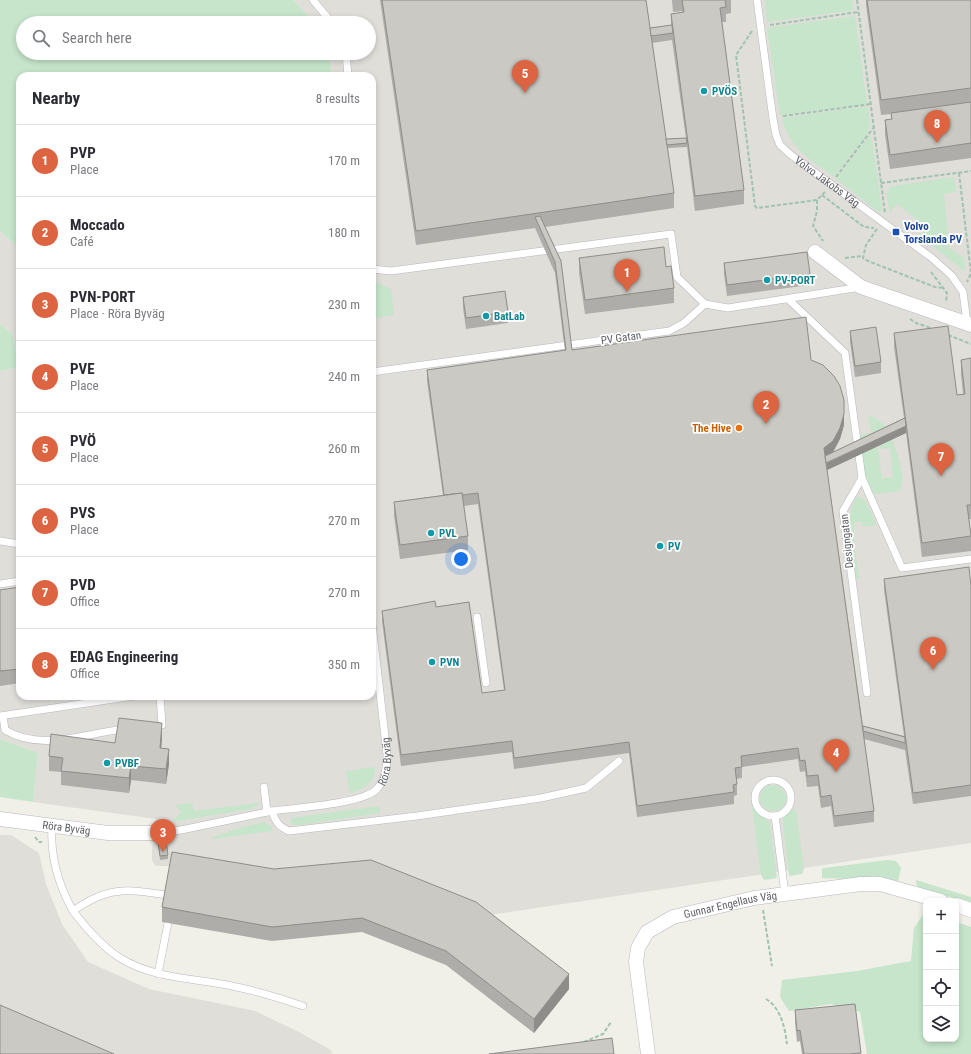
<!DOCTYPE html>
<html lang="en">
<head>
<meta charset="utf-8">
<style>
  body { margin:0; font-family:"Roboto Condensed",sans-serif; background:#f2f2f3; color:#2b2b33 }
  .controls { position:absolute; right:12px; bottom:12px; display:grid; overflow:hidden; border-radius:8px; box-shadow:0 2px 6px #0003 }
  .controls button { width:36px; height:36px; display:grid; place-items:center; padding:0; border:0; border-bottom:1px solid #e1e1e2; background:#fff; color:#2b2b33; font:20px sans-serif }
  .you { position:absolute; left:461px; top:559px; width:14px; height:14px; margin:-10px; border:3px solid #fff; border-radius:50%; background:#1a73e8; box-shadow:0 0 0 6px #1a73e833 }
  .badge { display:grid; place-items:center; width:26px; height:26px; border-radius:50%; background:#dc6441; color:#fff; font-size:13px; font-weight:700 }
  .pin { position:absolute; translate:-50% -33px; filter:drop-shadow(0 1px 2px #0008) }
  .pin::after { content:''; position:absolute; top:21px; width:14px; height:12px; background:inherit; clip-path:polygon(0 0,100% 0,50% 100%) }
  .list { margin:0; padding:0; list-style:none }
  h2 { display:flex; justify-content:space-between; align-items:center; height:52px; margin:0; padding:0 16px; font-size:17px }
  h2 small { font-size:13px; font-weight:400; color:#7c7c81 }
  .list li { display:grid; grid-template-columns:26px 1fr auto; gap:12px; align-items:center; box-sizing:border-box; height:72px; padding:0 16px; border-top:1px solid #e1e1e2 }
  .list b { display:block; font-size:15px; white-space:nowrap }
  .list p { margin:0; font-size:13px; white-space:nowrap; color:#7c7c81 }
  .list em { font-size:13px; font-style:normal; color:#7c7c81 }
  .icon { flex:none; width:22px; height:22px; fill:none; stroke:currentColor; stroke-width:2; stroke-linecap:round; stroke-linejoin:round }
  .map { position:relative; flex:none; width:971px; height:1054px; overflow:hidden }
  .search { position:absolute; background:#fff; box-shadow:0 2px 6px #0003; left:16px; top:16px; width:360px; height:44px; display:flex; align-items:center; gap:10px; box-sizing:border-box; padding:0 14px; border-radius:22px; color:#7c7c81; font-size:15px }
  .panel { position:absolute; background:#fff; box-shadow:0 2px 6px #0003; left:16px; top:72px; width:360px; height:628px; border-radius:12px }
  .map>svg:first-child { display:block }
</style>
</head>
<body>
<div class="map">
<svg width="971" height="1054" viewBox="0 0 971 1054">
  <rect width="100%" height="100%" fill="#f0efe8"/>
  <g fill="#dfded9">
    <polygon points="293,0 971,0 971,843 476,917 172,866 156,866 152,861 152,845 158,843 156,819 33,802 38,753 0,739 0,371 19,367 13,335 0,324 0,231 20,249 20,696 372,696 372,76 332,76 329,53 369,53 369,23 315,23"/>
    <polygon points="0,835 11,835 39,853 46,884 62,924 88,962 149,989 255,1011 299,1032 331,1050 332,1054 0,1054"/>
  </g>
  <g fill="#c6e5cb">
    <polygon points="0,0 293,0 315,23 23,23 23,53 329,53 332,76 20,76 20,249 0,231"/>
    <polygon points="765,0 852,0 854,10 767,22"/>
    <polygon points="855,16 867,104 780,115 767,28"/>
    <path d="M868,106L870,125L867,135L834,177C810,159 789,148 782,118Z"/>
    <polygon points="871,134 882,209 880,213 836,179"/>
    <polygon points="954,177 956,192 944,194 949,248 964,258 965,271 963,270 920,236 924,231 914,223 916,219 897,204 890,213 886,193 892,186"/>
    <polygon points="372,280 391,289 394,315 372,319"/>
    <polygon points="0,324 13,335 19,367 0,371"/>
    <path d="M868,415C873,417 880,421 884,425C892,436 910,480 899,491L876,494L871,492L865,477L859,436L869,433L878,450L882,479L893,477L890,448L881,449L872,433Z"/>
    <path d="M857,497L865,500L876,523L874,526H861L863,525L862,521L854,523V542L859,579H855C852,556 842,518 857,497Z"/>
    <polygon points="0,739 38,753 33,802 0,797"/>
    <path d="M375,767C376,782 362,790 350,793L346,771Z"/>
    <circle cx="773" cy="798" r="13"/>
    <path d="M751,800C755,819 763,812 770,824L777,878L764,880L761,875Z"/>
    <polygon points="192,803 194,811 259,803 257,806 250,809 172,822 181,812 175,805"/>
    <polygon points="379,806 380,813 299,825 293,825 291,822 291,818"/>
    <polygon points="792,809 796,810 804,869 802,874 789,876 783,823 785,816"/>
    <polygon points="265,822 272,827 272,831 212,839 213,837 246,826"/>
    <polygon points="887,860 896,861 901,868 898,881 875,876 851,879 822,878 822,869 824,868"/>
    <polygon points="916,880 971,897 971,903 920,888 917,886"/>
    <polygon points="925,912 926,912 926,1039 956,1039 956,922 971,927 971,1054 867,1054 860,1012 831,1004 789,1011 780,997 782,980 857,971 911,961 914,928"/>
  </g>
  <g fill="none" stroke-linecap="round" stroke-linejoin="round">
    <defs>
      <g id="service">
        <polyline points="313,0 332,23"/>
        <path id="s1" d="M757,0L773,119L776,135L780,145L791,155L932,258L952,276L963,292L967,323"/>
        <polyline points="346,53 348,76"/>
        <polyline points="372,269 391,271 671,234 677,277 705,304"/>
        <polyline points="788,299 845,353 862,478 843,511 867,693"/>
        <polyline points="372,372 669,331 684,323 705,304 728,308 861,287"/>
        <polyline points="862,478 902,568 971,559"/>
        <polyline points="0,541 20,544"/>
        <polyline points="0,584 20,581"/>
        <polyline points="477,617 486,683"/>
        <polyline points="0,716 134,696"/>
        <path d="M3,716L5,730C42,752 85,733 125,729"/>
        <polyline points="155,726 162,725 160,696"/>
        <circle cx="773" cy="798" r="18"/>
        <polyline points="264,787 267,812"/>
        <path id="s2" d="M272,811C294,808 363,804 377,789C386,780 387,766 387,754L372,624"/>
        <polyline points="775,816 785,894"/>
        <path d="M52,826C50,857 58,884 73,911C108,886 126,889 167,895"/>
        <path d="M158,833L181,830L272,811C275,821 279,827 289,831L417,816L541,798L586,788L619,761"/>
        <path d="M73,911C86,928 101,946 120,958C154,979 195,978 232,986C257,991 280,998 303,1006"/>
        <polyline points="158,974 168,923"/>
      </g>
      <g id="minor">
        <polyline points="815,252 861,287 971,325"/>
        <path id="s3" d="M0,819L108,833H158"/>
        <polyline points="956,905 971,910"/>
        <path id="s4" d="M648,1054L636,962L638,948L647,932L673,917L754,898L861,884H880L941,901"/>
      </g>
    </defs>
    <use href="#service" stroke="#b7b8bd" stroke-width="8"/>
    <use href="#minor" stroke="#b7b8bd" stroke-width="15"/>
    <g stroke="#9fc3ae" stroke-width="2" stroke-dasharray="4 2" stroke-linecap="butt">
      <polyline points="857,0 885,213"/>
      <polyline points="770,25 858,12"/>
      <polyline points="752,31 736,55 755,206 757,208 817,200 825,192"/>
      <polyline points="783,116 871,104"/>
      <polyline points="959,173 971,273 967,282"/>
      <polyline points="836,177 874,127"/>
      <polyline points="881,183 971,171"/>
      <polyline points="822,195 864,227 874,228"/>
      <polyline points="817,200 817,211 813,226 823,241"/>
      <polyline points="877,229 866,245 863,258 868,261 935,287 944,288"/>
      <polyline points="845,258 862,256"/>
      <polyline points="931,272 947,293 946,302"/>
      <polyline points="910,319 916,323 931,328"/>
      <polyline points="948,335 971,344"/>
      <polyline points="35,837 39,842 42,842"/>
      <polyline points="763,910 772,966"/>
      <path d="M766,999C781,1008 785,1028 787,1044"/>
      <polyline points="584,1042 603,1034 611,1022"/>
    </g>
    <use href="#service" stroke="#fff" stroke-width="7"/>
    <use href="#minor" stroke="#fff" stroke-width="14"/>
  </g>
  <g fill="#afada9" fill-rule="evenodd">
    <path d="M380,0H646L650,28L671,26V14L682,12V11L673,12L672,0H731V13L726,14V22H722L744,190V204L695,211L687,147L667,148L674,193V208L545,227L561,261L572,350L811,360L844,400V425L840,439L833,452L904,418L894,347V333L957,395L963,394L961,374V360L971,358V519H969L971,536V551L922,557L906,433L827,470L863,726L904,736L884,590V579L971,586V796L913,804L905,750L864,739L874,811V822L834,827L831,806L821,808L818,786L807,787L805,771L800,772L798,759L742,767V778L736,779L737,784V795L734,796V804L637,817L629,753L514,769L512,752L401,766L382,622V611L436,607L482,693L504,690L478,504L464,506L468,536V550L400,559L394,516V502L443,495L427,381V370L565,351L555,273L535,228L416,245ZM672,40L686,138L666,139L652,43Z"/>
    <polygon points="866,0 971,0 971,158 890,169 885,135 885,120 891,119 891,114 881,115 866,5"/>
    <polygon points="579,258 666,267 674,288 674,303 585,314 579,273"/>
    <polygon points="724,263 810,274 810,285 727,296 724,274"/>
    <polygon points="463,297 508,312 508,323 466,329 463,308"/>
    <polygon points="850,331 881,362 881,373 855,377 850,342"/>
    <polygon points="20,587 20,683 0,686 0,590"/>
    <polygon points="40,696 53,696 40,698"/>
    <polygon points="162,738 161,748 169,764 166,784 131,780 129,793 61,785 61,772 49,771 49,756"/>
    <polygon points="158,842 168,855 168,859 160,860"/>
    <polygon points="172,852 569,989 534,1033 446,965 362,932 272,941 162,922 162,907"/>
    <polygon points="855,1004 861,1054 802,1054 800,1041 797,1042 795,1022 795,1010"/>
  </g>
  <g fill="#8e8d89">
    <polygon points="844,414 844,425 840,439 833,452 824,459 824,448"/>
    <polygon points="906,426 906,433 825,471 825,464"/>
    <polygon points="162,723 162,738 160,762 160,748"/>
    <polygon points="169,749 169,764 166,784 166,769"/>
    <polygon points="131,766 131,780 129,793 129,778"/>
    <polygon points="569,974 569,989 534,1033 534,1019"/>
  </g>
  <g fill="#cbc9c4" stroke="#8e8d89">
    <polygon points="382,0 646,0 674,193 416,231"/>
    <polygon points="682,0 725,0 726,7 720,8 744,190 695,196 671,14 684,12"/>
    <polygon points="867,0 971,0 971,88 881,100"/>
    <polygon points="672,25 673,33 651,36 650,28"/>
    <polygon points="971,102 971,143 890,155 885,120 892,119 891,113"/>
    <polygon points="686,138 687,143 667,145 666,139"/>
    <polygon points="540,216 561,261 572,350 806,317 811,360 823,365 834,376 840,386 844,400 844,414 840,428 833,441 824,448 874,811 834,816 831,795 821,797 818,775 807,776 805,760 800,761 798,748 741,756 742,767 735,768 737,784 733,785 734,792 637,806 629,742 514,758 512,741 401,755 382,611 435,601 436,607 469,602 482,693 505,690 478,493 463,495 462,493 444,495 427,370 566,350 555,262 535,217"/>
    <polygon points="664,247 666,267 671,266 674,288 585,300 579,258"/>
    <polygon points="807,252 810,274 727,285 724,263"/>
    <polygon points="505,291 508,312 466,318 463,297"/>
    <polygon points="948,326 957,395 965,394 961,360 971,358 971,505 967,505 971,536 922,543 894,333"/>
    <polygon points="876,327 881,362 855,366 850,331"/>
    <polygon points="905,418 906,426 826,463 825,456"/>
    <polygon points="462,493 468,536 400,545 394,502"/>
    <polygon points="969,567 971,586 971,785 913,793 884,579"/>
    <polygon points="20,587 20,669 0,671 0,590"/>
    <polygon points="119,718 162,723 160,748 169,749 166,769 131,766 129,778 61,771 63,758 49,756 51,734 115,743"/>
    <polygon points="863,726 905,737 905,743 863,731"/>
    <polygon points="166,841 168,855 160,856 158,842"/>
    <polygon points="172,852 274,869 371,860 476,902 569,974 534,1019 446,951 362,918 272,927 162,907"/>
    <polygon points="855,1004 861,1053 849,1054 804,1054 800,1030 797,1031 795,1010"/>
    <polygon points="0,1005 114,1054 0,1054"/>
    <polygon points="612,1038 614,1054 489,1054"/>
  </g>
  <g fill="#0f9aa8" stroke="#fff" stroke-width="1.5">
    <circle cx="704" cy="91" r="4"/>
    <circle cx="767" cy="280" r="4"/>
    <circle cx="486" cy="316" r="4"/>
    <circle cx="431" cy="533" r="4"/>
    <circle cx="660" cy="546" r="4"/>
    <circle cx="432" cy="662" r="4"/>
    <circle cx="107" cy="763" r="4"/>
  </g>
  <rect fill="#1a4fb4" stroke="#fff" stroke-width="1.5" x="892" y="228" width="8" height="8" rx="2"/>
  <circle fill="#e8710a" stroke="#fff" stroke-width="1.5" cx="739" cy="428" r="4"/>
  <g text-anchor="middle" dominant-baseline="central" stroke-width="3.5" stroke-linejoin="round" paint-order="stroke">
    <g font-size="11" font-weight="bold" fill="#0d838f" stroke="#fff" text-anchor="start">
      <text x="712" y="91">PVÖS</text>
      <text x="775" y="280">PV-PORT</text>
      <text x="494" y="316">BatLab</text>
      <text x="439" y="533">PVL</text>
      <text x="668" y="546">PV</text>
      <text x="440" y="662">PVN</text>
      <text x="115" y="763">PVBF</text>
    </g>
    <g font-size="11" fill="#5f6166" stroke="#fff">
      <text stroke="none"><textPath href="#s1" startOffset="207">Volvo Jakobs Väg</textPath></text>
      <text transform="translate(621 338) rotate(-8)">PV Gatan</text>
      <text transform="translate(847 541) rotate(-96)">Designgatan</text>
      <text stroke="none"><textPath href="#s2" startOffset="138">Röra Byväg</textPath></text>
      <text stroke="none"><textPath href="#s3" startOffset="67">Röra Byväg</textPath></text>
      <text stroke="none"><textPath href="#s4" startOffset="214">Gunnar Engellaus Väg</textPath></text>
    </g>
    <g font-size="11" font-weight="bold" fill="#164399" stroke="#fff" text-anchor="start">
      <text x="904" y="226">Volvo<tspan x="904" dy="13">Torslanda PV</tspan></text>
    </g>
    <g font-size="11" font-weight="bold" fill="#c56008" stroke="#fff" text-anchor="end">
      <text x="731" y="428">The Hive</text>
    </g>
  </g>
</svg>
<div class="controls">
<button>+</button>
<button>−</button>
<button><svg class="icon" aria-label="locate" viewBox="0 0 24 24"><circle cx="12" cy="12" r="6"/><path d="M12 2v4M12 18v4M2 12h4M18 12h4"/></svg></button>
<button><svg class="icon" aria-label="layers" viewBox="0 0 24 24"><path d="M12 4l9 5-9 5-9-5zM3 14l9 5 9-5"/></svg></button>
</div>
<div class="you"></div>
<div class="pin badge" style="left:627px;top:292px">1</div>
<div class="pin badge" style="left:766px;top:424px">2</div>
<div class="pin badge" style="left:163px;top:852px">3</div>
<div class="pin badge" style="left:836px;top:772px">4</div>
<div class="pin badge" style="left:525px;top:93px">5</div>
<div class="pin badge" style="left:933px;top:670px">6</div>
<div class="pin badge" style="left:941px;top:476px">7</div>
<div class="pin badge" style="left:937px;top:143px">8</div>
<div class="search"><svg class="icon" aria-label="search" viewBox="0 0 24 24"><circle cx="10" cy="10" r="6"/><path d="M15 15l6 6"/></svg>Search here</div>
<section class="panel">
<h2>Nearby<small>8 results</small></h2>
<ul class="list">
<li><span class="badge">1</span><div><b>PVP</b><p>Place</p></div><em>170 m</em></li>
<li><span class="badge">2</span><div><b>Moccado</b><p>Café</p></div><em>180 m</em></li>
<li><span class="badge">3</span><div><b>PVN-PORT</b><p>Place · Röra Byväg</p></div><em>230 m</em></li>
<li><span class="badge">4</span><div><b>PVE</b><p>Place</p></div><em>240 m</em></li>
<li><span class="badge">5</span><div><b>PVÖ</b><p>Place</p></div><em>260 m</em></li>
<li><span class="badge">6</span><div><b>PVS</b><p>Place</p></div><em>270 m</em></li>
<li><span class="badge">7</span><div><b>PVD</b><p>Office</p></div><em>270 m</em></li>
<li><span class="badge">8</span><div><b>EDAG Engineering</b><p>Office</p></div><em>350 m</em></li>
</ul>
</section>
</div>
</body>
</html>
